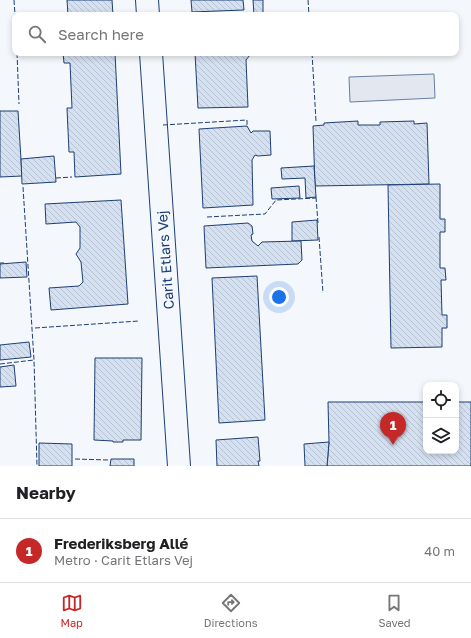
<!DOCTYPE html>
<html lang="en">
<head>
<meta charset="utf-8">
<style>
  body { margin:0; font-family:"Golos Text",sans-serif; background:#f2f2f2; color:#202124 }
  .controls { position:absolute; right:12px; bottom:12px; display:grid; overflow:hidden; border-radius:8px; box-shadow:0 2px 6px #0003 }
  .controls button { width:36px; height:36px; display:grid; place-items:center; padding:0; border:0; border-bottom:1px solid #e0e0e0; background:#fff; color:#202124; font:20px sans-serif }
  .you { position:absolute; left:279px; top:297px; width:14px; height:14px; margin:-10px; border:3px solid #fff; border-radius:50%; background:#1a73e8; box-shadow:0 0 0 6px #1a73e833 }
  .badge { display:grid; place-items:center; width:26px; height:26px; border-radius:50%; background:#c62828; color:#fff; font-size:13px; font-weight:700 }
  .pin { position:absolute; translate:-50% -33px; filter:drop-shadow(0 1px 2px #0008) }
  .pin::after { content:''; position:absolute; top:21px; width:14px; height:12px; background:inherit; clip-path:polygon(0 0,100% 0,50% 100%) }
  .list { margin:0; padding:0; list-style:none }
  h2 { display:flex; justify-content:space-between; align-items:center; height:52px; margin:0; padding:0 16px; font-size:17px }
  h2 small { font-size:13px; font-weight:400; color:#757577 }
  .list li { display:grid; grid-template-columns:26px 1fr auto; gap:12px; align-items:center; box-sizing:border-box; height:64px; padding:0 16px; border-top:1px solid #e0e0e0 }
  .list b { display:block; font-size:15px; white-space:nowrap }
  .list p { margin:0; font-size:13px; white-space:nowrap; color:#757577 }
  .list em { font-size:13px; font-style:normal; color:#757577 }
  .icon { flex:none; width:22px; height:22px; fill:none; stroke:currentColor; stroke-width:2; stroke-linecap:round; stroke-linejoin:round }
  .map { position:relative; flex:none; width:471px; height:466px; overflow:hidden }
  .search { position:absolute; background:#fff; box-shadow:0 2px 6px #0003; left:12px; right:12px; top:12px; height:44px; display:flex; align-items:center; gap:10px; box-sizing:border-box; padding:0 14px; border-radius:8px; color:#757577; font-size:15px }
  .sheet { height:116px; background:#fff }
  nav { display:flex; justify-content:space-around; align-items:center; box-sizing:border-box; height:56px; border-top:1px solid #e0e0e0; background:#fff; font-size:11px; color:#757577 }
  nav a { display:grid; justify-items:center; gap:2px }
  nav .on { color:#c62828 }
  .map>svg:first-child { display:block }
</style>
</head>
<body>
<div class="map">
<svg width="471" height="466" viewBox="0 0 471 466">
  <defs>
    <pattern id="building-back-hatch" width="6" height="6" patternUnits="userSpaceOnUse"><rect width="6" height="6" fill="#d5e0f0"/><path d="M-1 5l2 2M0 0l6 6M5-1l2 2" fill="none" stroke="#b6c1d1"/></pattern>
  </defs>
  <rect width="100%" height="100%" fill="#f4f7fb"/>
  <polygon fill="#e3e8f0" stroke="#687fa3" points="434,74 435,98 350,102 349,77"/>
  <g fill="url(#building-back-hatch)" stroke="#1d3f73">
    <polygon points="67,0 112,0 113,15 68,15"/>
    <polygon points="191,0 243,0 244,10 192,12"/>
    <polygon points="253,0 263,0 263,15 254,15"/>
    <polygon points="63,53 115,53 121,174 75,177 74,152 69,152 67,108 72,108 70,63 64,63"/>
    <polygon points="195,53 265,53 265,55 250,55 246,60 248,107 198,108"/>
    <polygon points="0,111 18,111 22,176 0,177"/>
    <polygon points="358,121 358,125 380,125 380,122 414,121 414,124 427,123 429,184 315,186 313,126 324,125 324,123"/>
    <polygon points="247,126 251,133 253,131 270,131 271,155 258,156 255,155 252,160 253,205 203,208 199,129"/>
    <polygon points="54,156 56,182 22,184 21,159"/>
    <polygon points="314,166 316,197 306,198 305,178 282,179 281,168"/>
    <polygon points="440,184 440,219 445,219 445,232 440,232 440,268 445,268 446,280 441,280 442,315 447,315 447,328 442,328 442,347 391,348 388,185"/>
    <polygon points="299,186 300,198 272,199 271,188"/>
    <polygon points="121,200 128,304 51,310 49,288 79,286 83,282 81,262 76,254 80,248 80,227 76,222 46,224 45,204"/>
    <polygon points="317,220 318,240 292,241 292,222"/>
    <polygon points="248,223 252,226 253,234 251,235 252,241 258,246 262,242 301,241 302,260 298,264 206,268 204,226"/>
    <polygon points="26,262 27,277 0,278 0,264"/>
    <polygon points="257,276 265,420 219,423 212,278"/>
    <polygon points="29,342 31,357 0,360 0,345"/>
    <polygon points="95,358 142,358 141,440 123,440 123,442 113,442 113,441 94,440"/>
    <polygon points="14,365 16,386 0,387 0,367"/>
    <polygon points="328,402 426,402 426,451 456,451 456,402 471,402 471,466 327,466 329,442"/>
    <polygon points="258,437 260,461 258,461 259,466 217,466 216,440"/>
    <polygon points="329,442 327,466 305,466 304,444"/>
    <polygon points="39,443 72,444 72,466 39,466"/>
    <polygon points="111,459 134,459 134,466 110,466"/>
  </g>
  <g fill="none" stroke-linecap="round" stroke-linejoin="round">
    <defs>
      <g id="minor">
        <polyline points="147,0 148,15"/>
        <polyline points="151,53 179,466"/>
      </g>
    </defs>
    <use href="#minor" stroke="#1d3f73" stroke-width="24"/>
    <use href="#minor" stroke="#f4f7fb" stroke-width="22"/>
    <g stroke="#1d3f73" stroke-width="1" stroke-dasharray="5 2" stroke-linecap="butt">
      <polyline points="14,0 15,15"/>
      <polyline points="308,0 309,15"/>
      <polyline points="17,53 19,104"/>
      <polyline points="312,53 316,121"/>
      <polyline points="163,125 247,120 247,126"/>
      <polyline points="56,178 72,177"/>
      <polyline points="23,187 34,360 37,466"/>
      <polyline points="316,197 318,223"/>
      <polyline points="207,217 265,214 276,200 316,198"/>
      <polyline points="319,237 323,293"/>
      <polyline points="0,263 4,263"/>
      <polyline points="35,328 139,321"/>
      <polyline points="0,364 34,360"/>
      <polyline points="75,459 108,460"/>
    </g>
  </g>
  <g text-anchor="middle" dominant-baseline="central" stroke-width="3" stroke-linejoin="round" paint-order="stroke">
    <g font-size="14" fill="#1d3f73" stroke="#f4f7fb">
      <text transform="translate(165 260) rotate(-94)">Carit Etlars Vej</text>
    </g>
  </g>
</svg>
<div class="controls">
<button><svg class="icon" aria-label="locate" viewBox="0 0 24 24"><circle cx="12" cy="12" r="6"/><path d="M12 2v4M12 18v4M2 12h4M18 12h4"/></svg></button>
<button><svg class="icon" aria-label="layers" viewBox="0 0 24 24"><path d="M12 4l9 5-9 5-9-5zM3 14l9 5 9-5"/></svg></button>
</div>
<div class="you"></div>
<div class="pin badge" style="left:393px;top:445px">1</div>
<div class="search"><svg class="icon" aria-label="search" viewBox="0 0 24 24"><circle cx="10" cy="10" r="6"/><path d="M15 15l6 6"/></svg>Search here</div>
</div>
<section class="sheet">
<h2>Nearby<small></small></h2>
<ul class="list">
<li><span class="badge">1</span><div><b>Frederiksberg Allé</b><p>Metro · Carit Etlars Vej</p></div><em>40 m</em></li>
</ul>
</section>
<nav>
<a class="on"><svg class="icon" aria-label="map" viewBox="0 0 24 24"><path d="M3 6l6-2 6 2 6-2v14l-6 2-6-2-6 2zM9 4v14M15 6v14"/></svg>Map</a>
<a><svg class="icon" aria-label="directions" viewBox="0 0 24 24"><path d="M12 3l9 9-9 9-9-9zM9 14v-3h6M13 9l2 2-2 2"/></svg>Directions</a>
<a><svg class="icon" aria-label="saved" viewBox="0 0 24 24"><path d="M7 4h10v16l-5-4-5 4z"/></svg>Saved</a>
</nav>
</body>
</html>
